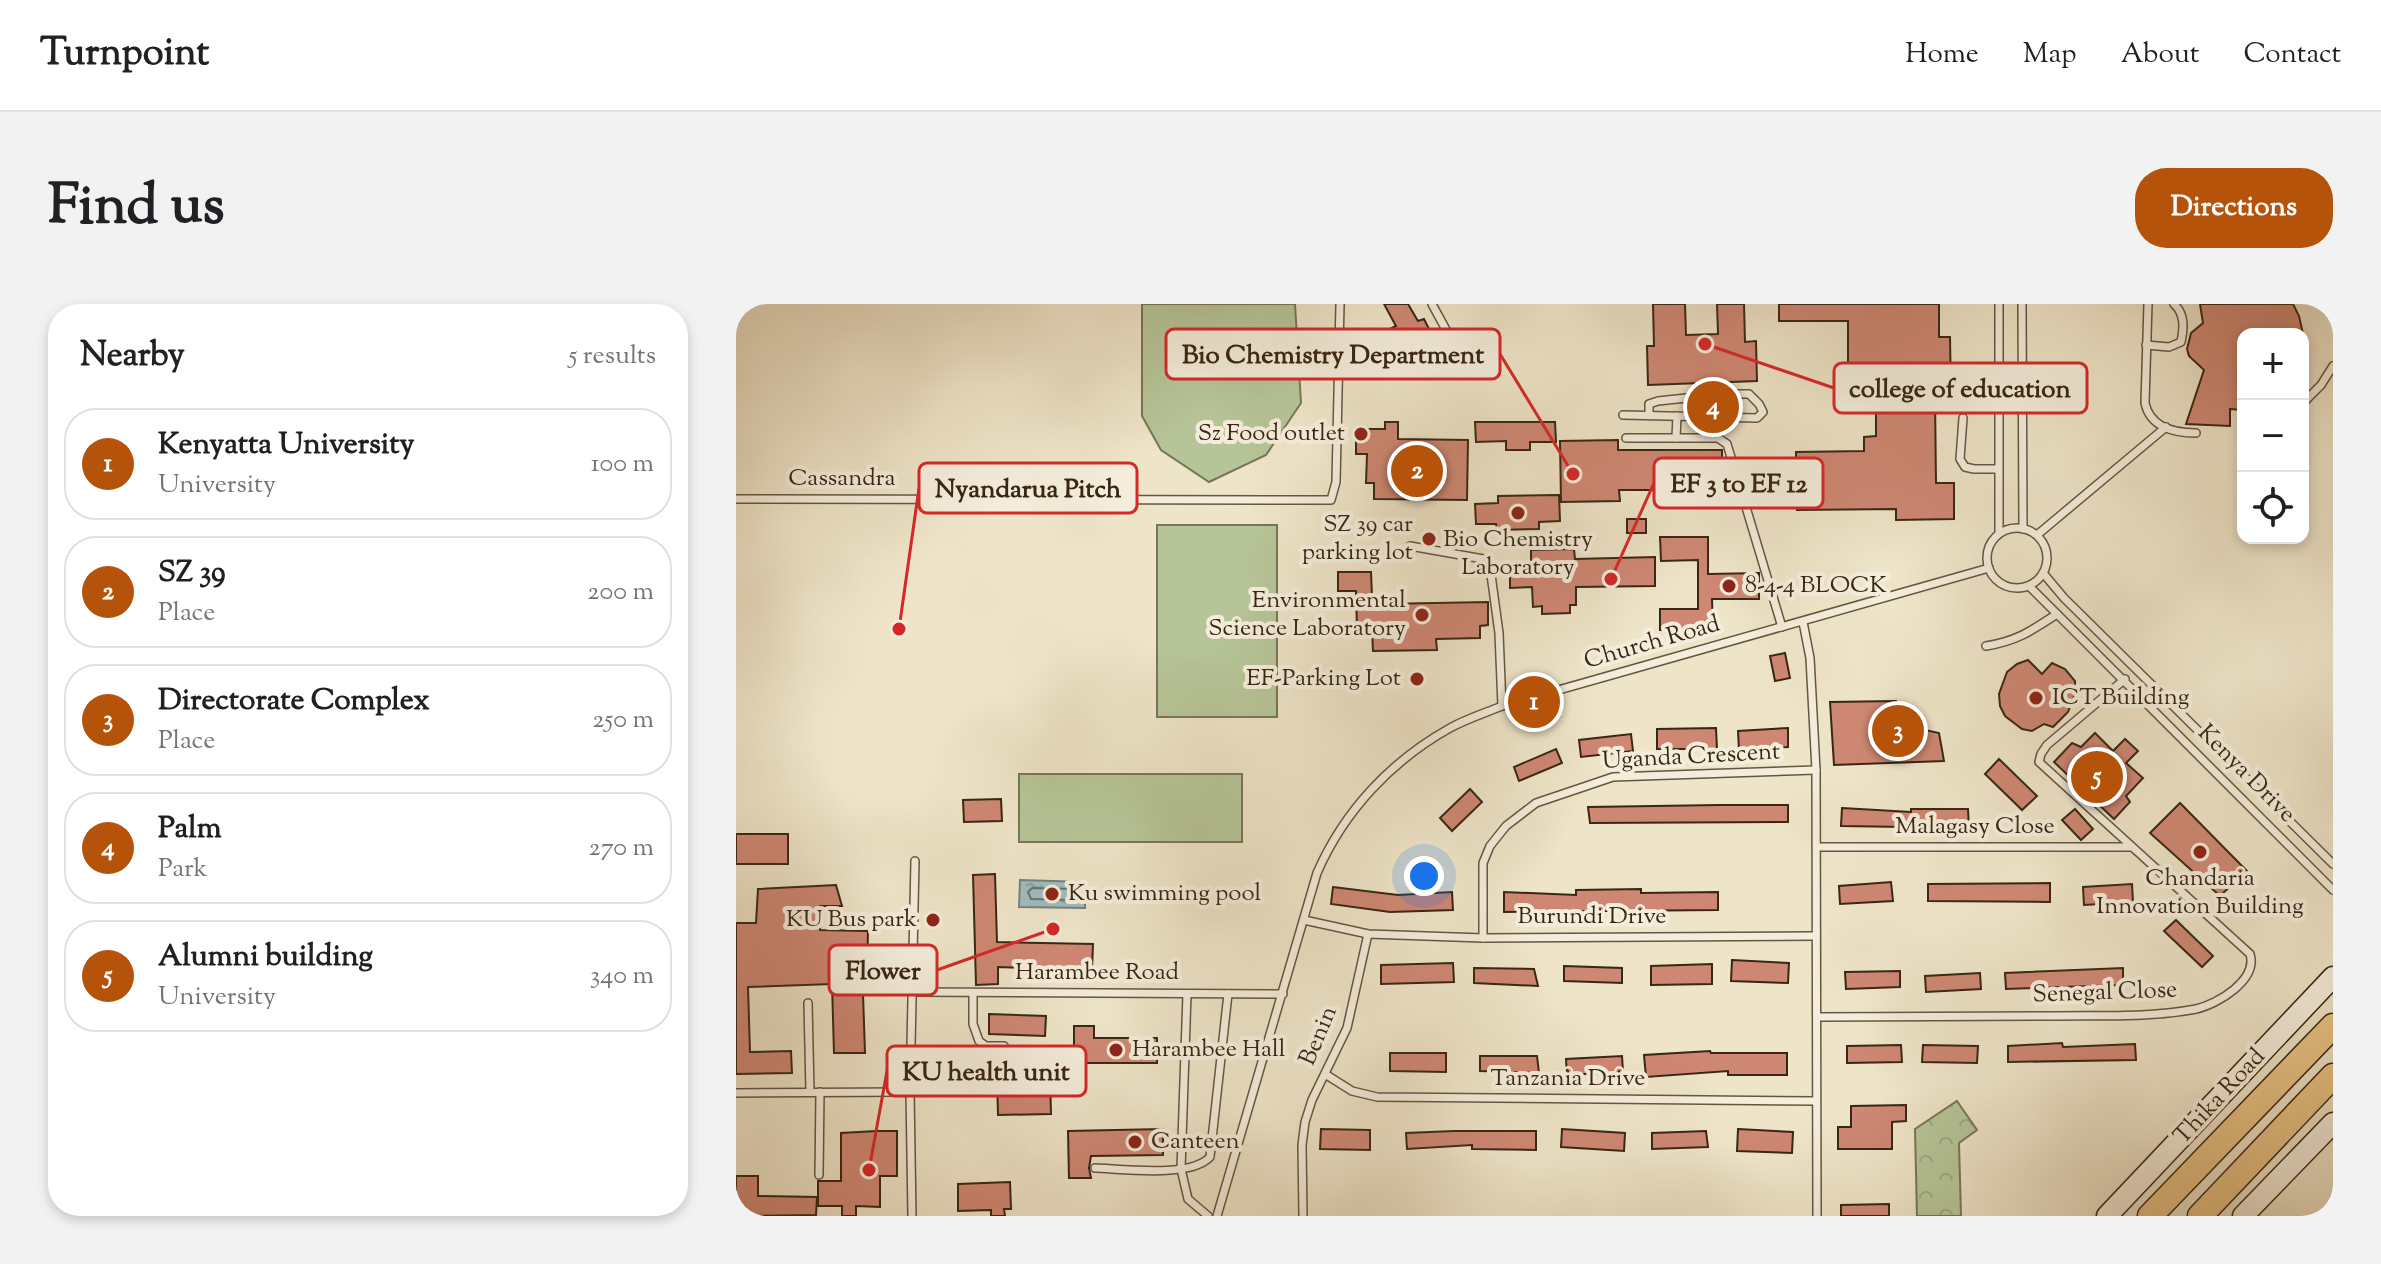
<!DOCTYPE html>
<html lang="en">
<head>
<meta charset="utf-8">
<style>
  body { margin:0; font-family:"Sorts Mill Goudy",serif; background:#f2f2f2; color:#202124 }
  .controls { position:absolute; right:24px; top:24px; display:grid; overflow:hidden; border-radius:16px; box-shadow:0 4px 12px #0003 }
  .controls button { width:72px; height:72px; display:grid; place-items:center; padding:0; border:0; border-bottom:2px solid #e0e0e0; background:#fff; color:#202124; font:40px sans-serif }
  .you { position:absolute; left:688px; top:572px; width:28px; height:28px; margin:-20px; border:6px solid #fff; border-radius:50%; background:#1a73e8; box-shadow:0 0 0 12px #1a73e833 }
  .badge { display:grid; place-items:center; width:52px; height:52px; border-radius:50%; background:#b45309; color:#fff; font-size:26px; font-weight:700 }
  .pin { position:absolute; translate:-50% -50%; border:4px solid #fff; box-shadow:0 2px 8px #0006 }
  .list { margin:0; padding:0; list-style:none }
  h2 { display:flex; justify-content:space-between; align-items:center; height:104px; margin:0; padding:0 32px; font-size:34px }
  h2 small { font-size:26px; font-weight:400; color:#757577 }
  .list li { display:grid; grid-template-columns:52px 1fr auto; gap:24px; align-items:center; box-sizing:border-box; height:112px; margin:0 16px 16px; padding:0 16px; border:2px solid #e0e0e0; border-radius:32px }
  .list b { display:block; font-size:30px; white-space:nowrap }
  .list p { margin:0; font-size:26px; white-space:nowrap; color:#757577 }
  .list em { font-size:26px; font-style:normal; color:#757577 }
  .icon { flex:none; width:44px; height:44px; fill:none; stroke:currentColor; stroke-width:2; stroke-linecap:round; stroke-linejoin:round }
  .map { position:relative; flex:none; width:1597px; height:912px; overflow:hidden; border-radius:32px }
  header { display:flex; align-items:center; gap:48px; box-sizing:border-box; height:112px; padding:0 40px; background:#fff; border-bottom:2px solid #e0e0e0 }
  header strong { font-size:38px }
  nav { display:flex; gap:44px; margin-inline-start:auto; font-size:28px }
  .intro { display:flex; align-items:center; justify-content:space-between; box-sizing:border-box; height:192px; padding:0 48px }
  h1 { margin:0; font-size:56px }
  .button { padding:20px 36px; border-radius:32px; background:#b45309; color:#fff; font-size:28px; font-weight:700 }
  main { display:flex; gap:48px; padding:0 48px }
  aside { flex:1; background:#fff; border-radius:32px; box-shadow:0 4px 12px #0003 }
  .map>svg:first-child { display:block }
</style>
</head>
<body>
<header>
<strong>Turnpoint</strong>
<nav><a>Home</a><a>Map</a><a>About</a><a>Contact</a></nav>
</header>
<div class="intro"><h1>Find us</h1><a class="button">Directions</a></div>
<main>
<aside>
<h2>Nearby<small>5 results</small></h2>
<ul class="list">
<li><span class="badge">1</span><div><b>Kenyatta University</b><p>University</p></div><em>100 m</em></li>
<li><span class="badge">2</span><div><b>SZ 39</b><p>Place</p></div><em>200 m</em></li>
<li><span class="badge">3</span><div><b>Directorate Complex</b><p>Place</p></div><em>250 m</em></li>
<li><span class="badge">4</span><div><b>Palm</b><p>Park</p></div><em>270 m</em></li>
<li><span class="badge">5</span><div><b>Alumni building</b><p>University</p></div><em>340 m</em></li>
</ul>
</aside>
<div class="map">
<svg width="1597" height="912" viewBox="0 0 1597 912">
  <defs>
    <pattern id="park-crowns" width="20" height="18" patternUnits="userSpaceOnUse" patternTransform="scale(2)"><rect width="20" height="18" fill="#b6c598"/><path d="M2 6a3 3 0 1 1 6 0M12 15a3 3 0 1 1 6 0" fill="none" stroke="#9da982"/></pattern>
    <pattern id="water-ripples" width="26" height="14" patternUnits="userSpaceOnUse" patternTransform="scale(2)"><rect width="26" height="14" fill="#9ebcc0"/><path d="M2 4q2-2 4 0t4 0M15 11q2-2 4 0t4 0" fill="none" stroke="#89a1a4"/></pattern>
  </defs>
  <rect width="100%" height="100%" fill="#eee4c8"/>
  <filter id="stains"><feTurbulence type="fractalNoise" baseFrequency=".0025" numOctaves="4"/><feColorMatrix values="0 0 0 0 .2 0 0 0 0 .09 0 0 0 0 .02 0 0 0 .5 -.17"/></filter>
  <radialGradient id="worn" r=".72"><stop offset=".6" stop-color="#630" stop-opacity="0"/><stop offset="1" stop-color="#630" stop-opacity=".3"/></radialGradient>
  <g fill="#b6c598" stroke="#787656" stroke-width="2">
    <polygon points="406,0 559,0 565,99 530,151 473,178 425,146 406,112"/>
    <rect x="421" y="221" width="120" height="192"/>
    <rect x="283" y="470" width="223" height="68"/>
  </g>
  <polygon fill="url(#park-crowns)" stroke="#787656" stroke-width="2" points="1221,797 1241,826 1223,839 1225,912 1181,912 1179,825"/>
  <polygon fill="url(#water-ripples)" stroke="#76807b" stroke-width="2" points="284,576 349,578 349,604 283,603"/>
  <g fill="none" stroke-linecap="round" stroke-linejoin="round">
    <polygon stroke="#6c716a" stroke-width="2" points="296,584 338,585 341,592 337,596 295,595 292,588"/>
  </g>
  <g fill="#ce8773" stroke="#392614" stroke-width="2">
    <polygon points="648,0 672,0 682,17 688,15 697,33 625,69 614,49 637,38 635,34 660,22"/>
    <polygon points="917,0 949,0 950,31 982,30 981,0 1008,0 1009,38 1020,37 1021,77 912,81 911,42 918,42"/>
    <polygon points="1043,0 1203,0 1203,33 1214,33 1215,92 1199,92 1200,179 1218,179 1218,215 1160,216 1160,205 1061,206 1060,148 1128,147 1128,133 1140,132 1140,96 1112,96 1112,17 1043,17"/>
    <polygon points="1464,0 1557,0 1563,12 1567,30 1507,30 1507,106 1494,105 1494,122 1450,120 1468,66 1453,52 1451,45 1455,29 1467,19"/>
    <polygon points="649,118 662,118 662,135 732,136 731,196 638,195 638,179 630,179 631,150 620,150 620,125 649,125"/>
    <polygon points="739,118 819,118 820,138 794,138 794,146 770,146 770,137 740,138"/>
    <polygon points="882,136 882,146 986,146 986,186 883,186 884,197 825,198 824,137"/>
    <polygon points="823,191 824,217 803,218 803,225 761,226 760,220 740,220 739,200 762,199 762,192"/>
    <rect x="891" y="215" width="19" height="14"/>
    <polygon points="924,233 972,233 972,270 1023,269 1023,295 976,295 977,326 924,326 924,305 962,305 962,256 925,257"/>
    <polygon points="838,245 839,255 919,253 919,282 840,283 840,301 834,301 834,309 806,310 806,302 797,303 796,283 774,284 774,267 795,267 795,246"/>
    <polygon points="602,268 635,268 636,292 644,292 644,300 752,298 752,321 744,322 744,334 700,335 701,346 637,347 636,327 621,327 620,287 602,287"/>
    <polygon points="1049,349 1054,374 1039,377 1034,352"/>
    <polygon points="1292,356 1306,370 1316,359 1329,365 1339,377 1339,390 1332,408 1317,423 1308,420 1296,427 1286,425 1269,412 1264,402 1263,390 1271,368 1281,360"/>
    <polygon points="1160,397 1177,414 1180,424 1203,429 1208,457 1098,461 1094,398"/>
    <polygon points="980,424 981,445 921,445 921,425"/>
    <polygon points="1052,424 1052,443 1003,446 1002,427"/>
    <polygon points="1359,429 1377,447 1389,435 1402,447 1390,459 1407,474 1390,492 1394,498 1378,515 1318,458 1336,439 1345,443"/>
    <polygon points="895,430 897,447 845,453 843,436"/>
    <polygon points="820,445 826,459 783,477 778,463"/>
    <polygon points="1263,455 1301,492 1286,506 1249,470"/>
    <polygon points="734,485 746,498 716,527 704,514"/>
    <polygon points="265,495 266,517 228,518 227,496"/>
    <polygon points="1444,499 1511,567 1484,592 1414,529"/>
    <polygon points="984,501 1052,501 1052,518 854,519 852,503"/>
    <polygon points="1106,504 1175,508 1175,505 1232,505 1233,524 1105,522"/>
    <polygon points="1339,505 1357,525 1345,536 1326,516"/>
    <rect x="0" y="530" width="52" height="30"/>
    <polygon points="259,570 261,638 357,640 356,666 262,663 262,680 240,681 237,571"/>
    <polygon points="1155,578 1157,597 1104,600 1103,582"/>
    <polygon points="1314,579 1314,598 1192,597 1192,580"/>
    <polygon points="1396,580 1397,598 1348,601 1347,583"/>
    <polygon points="100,581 106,602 84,602 84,626 132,627 131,667 160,666 161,681 131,682 130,690 127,690 129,749 98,749 96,680 12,683 14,748 55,747 56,769 0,770 0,619 20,619 22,585"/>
    <polygon points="597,583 662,591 716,588 717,606 654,608 595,600"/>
    <polygon points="905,585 905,589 982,588 982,606 768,608 768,588 840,591 840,586"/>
    <polygon points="1440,616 1477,652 1466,663 1428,627"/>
    <polygon points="996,656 1053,659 1052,679 995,677"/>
    <polygon points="717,659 718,678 645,680 645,661"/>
    <polygon points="976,660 976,680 915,681 915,662"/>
    <polygon points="828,662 886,664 886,679 828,677"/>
    <polygon points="738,664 798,665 802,682 738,679"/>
    <polygon points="1387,664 1387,681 1270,685 1269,669"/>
    <polygon points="1164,667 1164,683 1110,685 1109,668"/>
    <polygon points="1244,669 1245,685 1190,688 1189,672"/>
    <polygon points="253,710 310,712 309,732 253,730"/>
    <polygon points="338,722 358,722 358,734 421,734 421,759 338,759"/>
    <polygon points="1326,739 1327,743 1399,740 1400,756 1272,758 1272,742"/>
    <polygon points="1165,741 1166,758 1111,759 1111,742"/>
    <polygon points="1187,741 1242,742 1241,759 1186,758"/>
    <polygon points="974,747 975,749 1051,749 1051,771 992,771 992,767 910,773 908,751"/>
    <polygon points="654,749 710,749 710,768 654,767"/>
    <polygon points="744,752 801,752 803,769 744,767"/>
    <polygon points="886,752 887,768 831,771 830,755"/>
    <polygon points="314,773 315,810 262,811 261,775"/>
    <polygon points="1170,801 1170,817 1156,818 1156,845 1102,845 1102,823 1115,823 1115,802"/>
    <polygon points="427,825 427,851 355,852 353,864 355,874 333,874 332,827"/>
    <polygon points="585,825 634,826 634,846 584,845"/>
    <polygon points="826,825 889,829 888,847 825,843"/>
    <polygon points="1002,825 1057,828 1056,849 1001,847"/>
    <polygon points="141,827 161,827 161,872 144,872 144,903 120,902 120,912 106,912 106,902 82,902 82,877 105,877 105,829"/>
    <polygon points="718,827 800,827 800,846 736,845 736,841 671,845 670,829"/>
    <polygon points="970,827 972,843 916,845 916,829"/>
    <polygon points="0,872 22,872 22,892 81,893 80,911 0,912"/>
    <polygon points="274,878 275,905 268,905 269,912 255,912 255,906 222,907 222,880"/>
    <polygon points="1153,900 1153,912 1105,912 1105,901"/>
  </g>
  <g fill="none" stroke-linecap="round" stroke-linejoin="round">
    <defs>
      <g id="service">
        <polyline points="696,0 714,33"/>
        <polyline points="1263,0 1263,229"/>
        <polyline points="1286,0 1287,225"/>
        <path d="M1412,0L1409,99C1414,123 1438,129 1460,129"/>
        <path d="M1410,41L1433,43L1445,38C1448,24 1449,10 1438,0"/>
        <polyline points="1567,99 1585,81 1597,62"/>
        <path d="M887,111C931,112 976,113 1021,114L1027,108L1023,100L1013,90H988L922,97L913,100V112"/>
        <polyline points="1227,114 1224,155 1229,163 1238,165 1262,165"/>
        <polyline points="890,134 982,134 991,140 1046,323"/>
        <polyline points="940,134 941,112"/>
        <polyline points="0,195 595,196 600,178 604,0"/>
        <circle cx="1281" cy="254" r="30"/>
        <polyline points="1301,231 1430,123"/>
        <polyline points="674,242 753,256 763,329 766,402"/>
        <polyline points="1307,269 1328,294 1597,560"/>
        <polyline points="1293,282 1597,586"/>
        <polyline points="1067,318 1074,354 1080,466 1081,912"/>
        <path d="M1250,342C1281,337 1295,327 1321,310"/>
        <polyline points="1082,543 1396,543"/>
        <polyline points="568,616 632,630 747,634 1080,632"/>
        <polyline points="747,634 747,559 754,542 770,522 800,499 877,473 1080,466"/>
        <polyline points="176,688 547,690"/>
        <polyline points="237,689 237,720 243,737 250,742 268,742"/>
        <polyline points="451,690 445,865 452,895 472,912"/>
        <polyline points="72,699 74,788"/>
        <path d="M1082,713C1159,713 1237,712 1314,712C1362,711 1413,714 1460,705C1482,700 1522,676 1514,650L1303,458L1305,450L1311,441L1389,375"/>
        <polyline points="589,770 616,787 641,793 1080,797"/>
        <polyline points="0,789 174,788"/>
        <path d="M359,864C387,865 455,874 474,853L492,690"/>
        <polyline points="83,871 84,788"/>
        <polyline points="176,912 174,788 179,557"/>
        <path d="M481,912L581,569C608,507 655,457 714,424C730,415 749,409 766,402L1253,264"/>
        <polyline points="567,912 566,841 569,818 576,796 611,724 632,630"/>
      </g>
      <g id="secondary">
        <polyline points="1371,912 1597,673"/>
        <polyline points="1507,912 1597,819"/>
      </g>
      <g id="trunk">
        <polyline points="1414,912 1597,722"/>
        <polyline points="1464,912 1597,772"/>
      </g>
    </defs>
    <use href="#service" stroke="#665641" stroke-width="10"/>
    <use href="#secondary" stroke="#392614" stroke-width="23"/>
    <use href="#trunk" stroke="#392614" stroke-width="27"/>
    <use href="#service" stroke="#f4eddb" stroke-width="7"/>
    <use href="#secondary" stroke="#f4eddb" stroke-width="20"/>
    <use href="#trunk" stroke="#e7c284" stroke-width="24"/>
  </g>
  <g fill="#8f2418" stroke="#f4eddb" stroke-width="3">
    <circle cx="625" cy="130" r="8"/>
    <circle cx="782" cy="209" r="8"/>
    <circle cx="693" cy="235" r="8"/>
    <circle cx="993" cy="282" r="8"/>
    <circle cx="686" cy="311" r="8"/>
    <circle cx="681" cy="375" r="8"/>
    <circle cx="1300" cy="394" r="8"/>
    <circle cx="1464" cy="548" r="8"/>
    <circle cx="316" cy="590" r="8"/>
    <circle cx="197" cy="616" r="8"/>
    <circle cx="380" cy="746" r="8"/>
    <circle cx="399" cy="838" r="8"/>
  </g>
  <g text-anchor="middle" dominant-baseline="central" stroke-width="8" stroke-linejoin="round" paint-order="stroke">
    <g font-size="24" fill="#392614" stroke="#f4eddb" text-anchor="end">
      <text x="609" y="130">Sz Food outlet</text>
      <text x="677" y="221">SZ 39 car<tspan x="677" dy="28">parking lot</tspan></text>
      <text x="782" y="236" text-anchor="middle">Bio Chemistry<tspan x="782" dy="28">Laboratory</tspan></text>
      <text x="1009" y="282" text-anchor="start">8-4-4 BLOCK</text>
      <text x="670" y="297">Environmental<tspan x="670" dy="28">Science Laboratory</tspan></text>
      <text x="665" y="375">EF-Parking Lot</text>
      <text x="1316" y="394" text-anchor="start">ICT Building</text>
      <text x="1464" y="575" text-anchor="middle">Chandaria<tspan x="1464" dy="28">Innovation Building</tspan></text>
      <text x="332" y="590" text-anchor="start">Ku swimming pool</text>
      <text x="181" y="616">KU Bus park</text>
      <text x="396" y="746" text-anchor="start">Harambee Hall</text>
      <text x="415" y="838" text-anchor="start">Canteen</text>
    </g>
    <g font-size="24" fill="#392614" stroke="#f4eddb">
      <text x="106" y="175">Cassandra</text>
      <text transform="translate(916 339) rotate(-16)">Church Road</text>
      <text transform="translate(955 453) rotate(-3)">Uganda Crescent</text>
      <text transform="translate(1510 470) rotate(45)">Kenya Drive</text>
      <text x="1239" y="523">Malagasy Close</text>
      <text x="856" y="613">Burundi Drive</text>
      <text x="361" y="669">Harambee Road</text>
      <text transform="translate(1369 689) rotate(-2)">Senegal Close</text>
      <text transform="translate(583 732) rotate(-67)">Benin</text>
      <text x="832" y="775">Tanzania Drive</text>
      <text transform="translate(1484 793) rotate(-47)">Thika Road</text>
    </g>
  </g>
  <path fill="none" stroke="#d62828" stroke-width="3" d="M837 170L764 50M969 40L1098 84M875 275L918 179M163 325L183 184M317 625L201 666M133 866L151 767"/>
  <g fill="#d62828" stroke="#f4eddb" stroke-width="3">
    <circle cx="837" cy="170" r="8"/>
    <circle cx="969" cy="40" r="8"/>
    <circle cx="875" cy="275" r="8"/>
    <circle cx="163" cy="325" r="8"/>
    <circle cx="317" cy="625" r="8"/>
    <circle cx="133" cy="866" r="8"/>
  </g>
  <g fill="#f4eddb" stroke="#d62828" stroke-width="3">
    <rect x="430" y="25" width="334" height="50" rx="8"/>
    <rect x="1098" y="59" width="253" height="50" rx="8"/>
    <rect x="918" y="154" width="169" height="50" rx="8"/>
    <rect x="183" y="159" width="218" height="50" rx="8"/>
    <rect x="93" y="641" width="108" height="50" rx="8"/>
    <rect x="151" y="742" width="199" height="50" rx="8"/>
  </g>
  <g font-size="26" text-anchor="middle" font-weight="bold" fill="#392614">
    <text x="597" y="59">Bio Chemistry Department</text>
    <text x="1224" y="93">college of education</text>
    <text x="1003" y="188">EF 3 to EF 12</text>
    <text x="292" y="193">Nyandarua Pitch</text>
    <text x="147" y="675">Flower</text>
    <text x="250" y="776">KU health unit</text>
  </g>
  <rect width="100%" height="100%" filter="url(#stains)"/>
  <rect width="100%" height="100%" fill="url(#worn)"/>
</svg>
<div class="controls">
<button>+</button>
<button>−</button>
<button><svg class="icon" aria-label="locate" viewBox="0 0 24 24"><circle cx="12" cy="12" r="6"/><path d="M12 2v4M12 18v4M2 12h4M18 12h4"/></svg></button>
</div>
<div class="you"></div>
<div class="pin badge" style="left:798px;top:398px">1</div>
<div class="pin badge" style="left:681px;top:167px">2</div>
<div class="pin badge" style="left:1162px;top:427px">3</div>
<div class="pin badge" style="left:977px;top:103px">4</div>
<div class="pin badge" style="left:1361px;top:473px">5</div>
</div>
</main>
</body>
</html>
